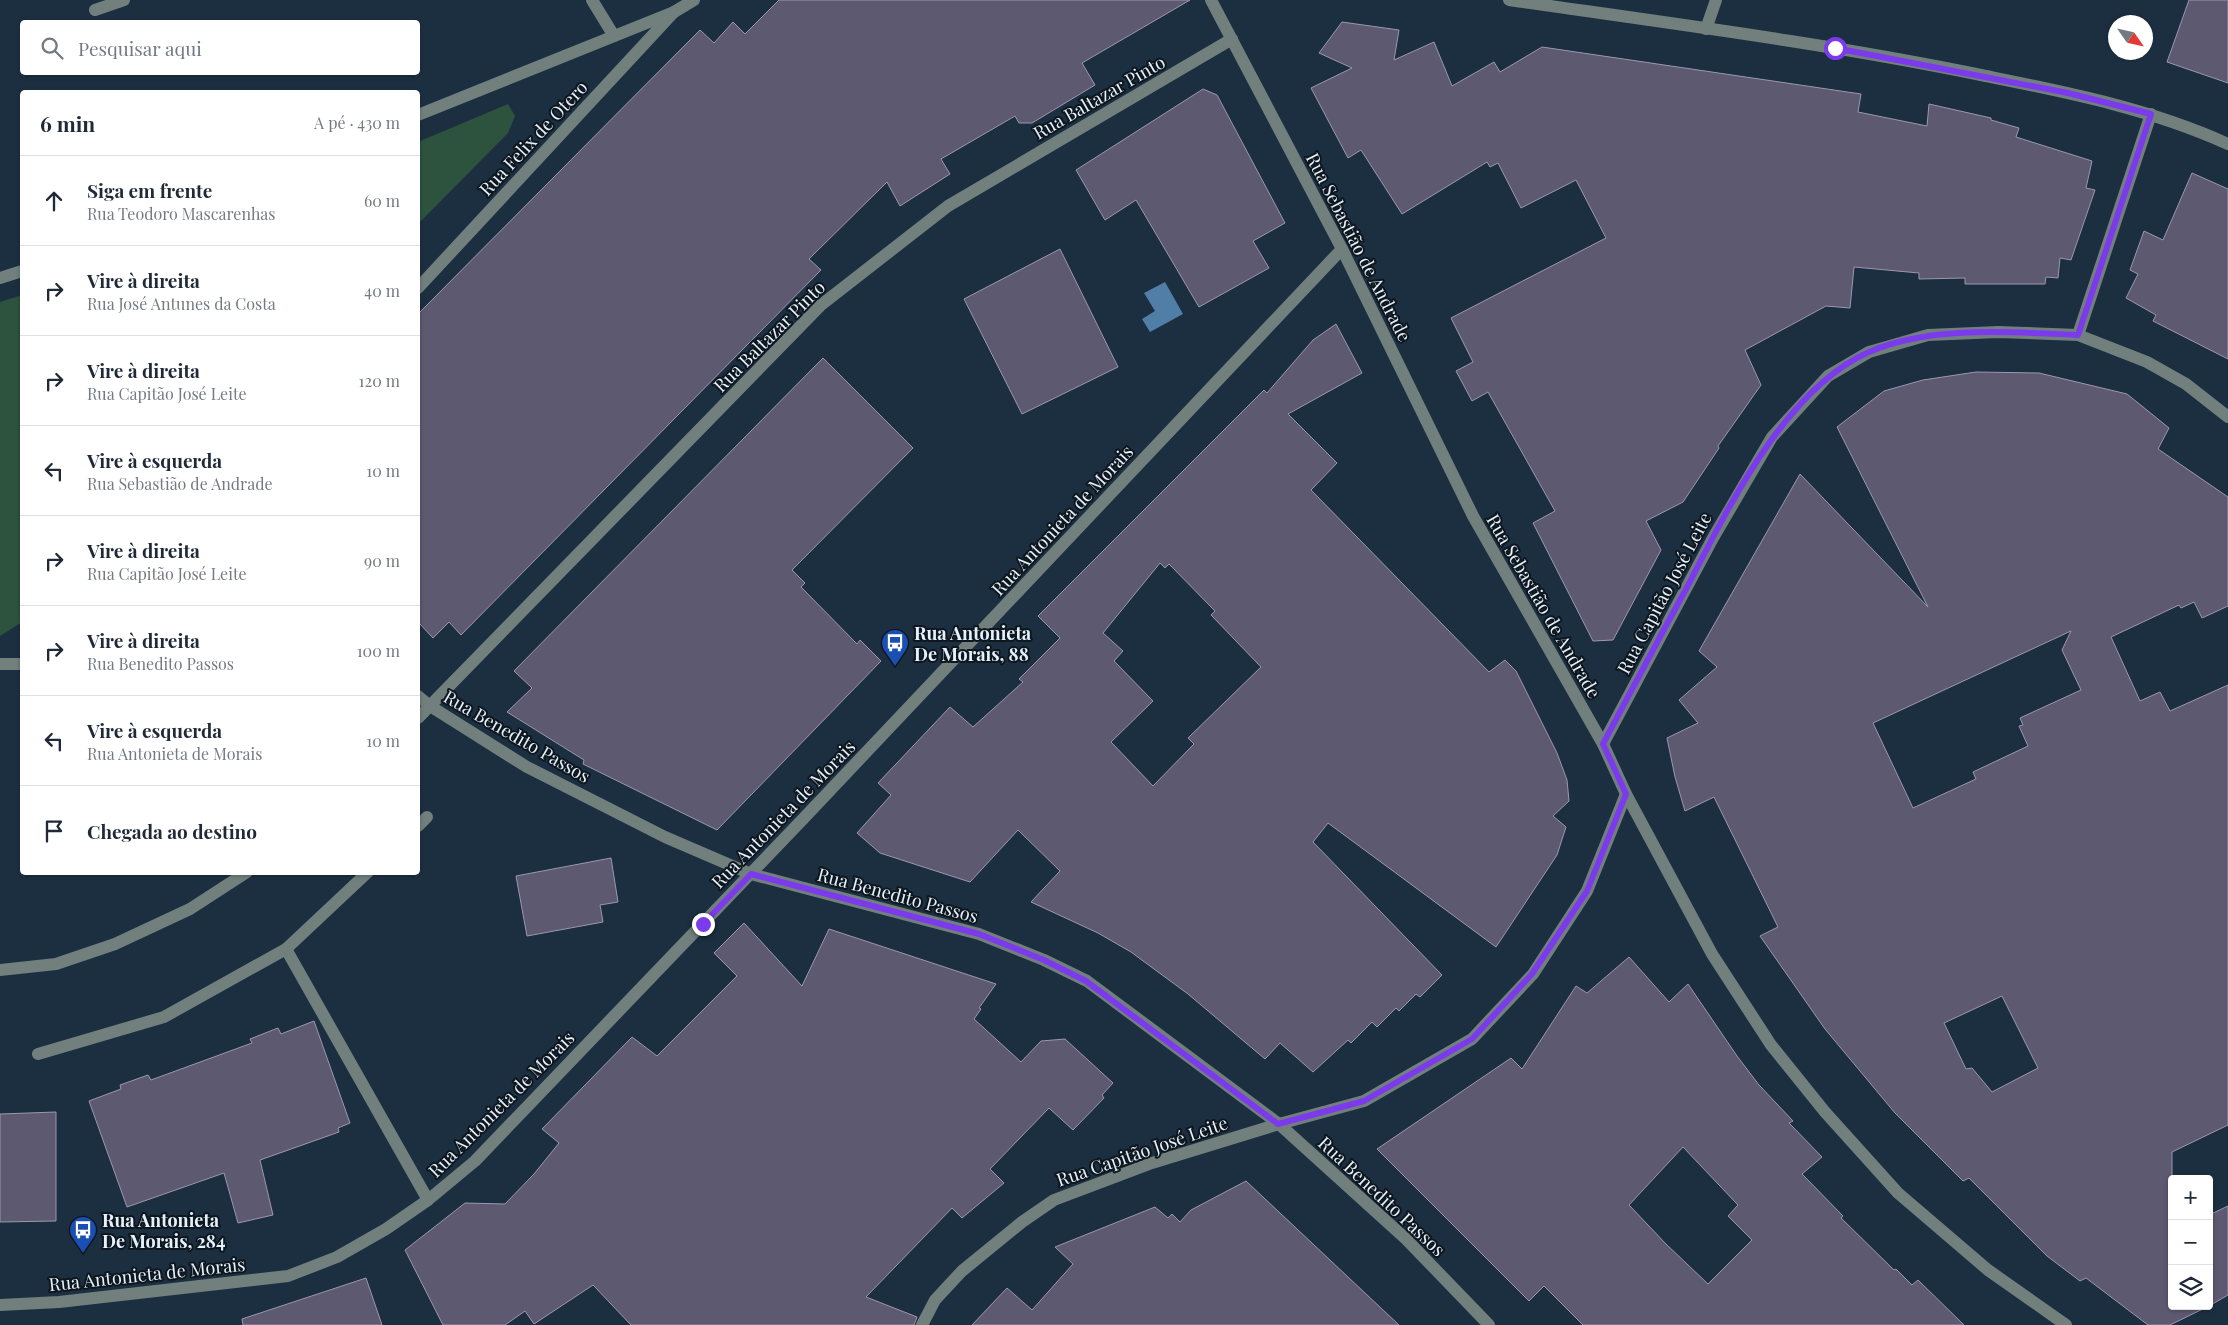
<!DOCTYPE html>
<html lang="pt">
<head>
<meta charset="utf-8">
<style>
  body { margin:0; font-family:"Playfair Display",serif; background:#f6f6f7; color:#1f2937 }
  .controls { position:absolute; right:15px; bottom:15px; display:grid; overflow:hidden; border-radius:5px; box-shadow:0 1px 4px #0004 }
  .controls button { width:45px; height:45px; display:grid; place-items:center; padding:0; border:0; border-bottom:1px solid #e0e1e3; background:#fff; color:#1f2937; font:25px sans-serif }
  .compass { position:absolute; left:2108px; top:15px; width:45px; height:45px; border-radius:50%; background:#fff; box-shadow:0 1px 4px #0004; rotate:124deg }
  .stop { position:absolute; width:15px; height:15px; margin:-11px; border:4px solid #7c3aed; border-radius:50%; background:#fff }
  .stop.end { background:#7c3aed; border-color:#fff; box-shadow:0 1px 5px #0008 }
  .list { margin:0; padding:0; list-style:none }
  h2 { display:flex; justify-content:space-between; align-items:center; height:65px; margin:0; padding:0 20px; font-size:21px }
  h2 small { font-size:16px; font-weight:400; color:#747a83 }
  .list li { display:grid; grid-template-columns:32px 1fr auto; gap:15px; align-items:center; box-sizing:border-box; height:90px; padding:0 20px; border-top:1px solid #e0e1e3 }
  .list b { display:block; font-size:19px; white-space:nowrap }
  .list p { margin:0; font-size:16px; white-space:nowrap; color:#747a83 }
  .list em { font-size:16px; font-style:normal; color:#747a83 }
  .icon { flex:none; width:28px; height:28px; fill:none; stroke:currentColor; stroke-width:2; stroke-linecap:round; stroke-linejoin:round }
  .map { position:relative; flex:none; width:2228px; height:1325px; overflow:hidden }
  .search { position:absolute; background:#fff; box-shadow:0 1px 4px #0004; left:20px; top:20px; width:400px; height:55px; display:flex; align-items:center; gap:12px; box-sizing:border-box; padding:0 18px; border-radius:5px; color:#747a83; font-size:19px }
  .panel { position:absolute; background:#fff; box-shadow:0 1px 4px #0004; left:20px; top:90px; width:400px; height:785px; border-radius:5px }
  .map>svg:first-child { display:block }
</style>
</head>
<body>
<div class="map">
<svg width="2228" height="1325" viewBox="0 0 2228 1325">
  <rect width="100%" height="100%" fill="#1c2f40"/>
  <g fill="#2d533e">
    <polygon points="508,104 515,116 508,133 418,224 418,142"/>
    <polygon points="22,295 22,622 0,636 0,302"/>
  </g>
  <polygon fill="#507ea6" points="1165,282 1183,314 1150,332 1142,319 1155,311 1144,293"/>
  <g fill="#5d5971" stroke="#9c97b2" fill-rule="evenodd">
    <polygon points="779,0 1190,0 1082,63 1095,85 1032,123 1019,123 1015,116 941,159 950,174 900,206 887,182 809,259 821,270 461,635 449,622 433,638 418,622 418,314 700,30 714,43 733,22 745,34"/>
    <polygon points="2189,0 2228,0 2228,83 2167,62"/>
    <polygon points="1342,22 1399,30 1394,60 1434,42 1452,86 1494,62 1500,72 1542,47 1861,94 1858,112 1927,126 1929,104 1991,118 1991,120 2019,128 2016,137 2092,161 2086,188 2095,190 2071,260 2060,258 2058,278 2046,277 2045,284 1965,284 1965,278 1919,279 1919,273 1854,267 1850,308 1826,306 1745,350 1761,385 1718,446 1719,448 1683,502 1646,521 1661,550 1613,640 1593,641 1533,523 1555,511 1488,392 1472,401 1456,371 1473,362 1451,318 1606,238 1576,180 1521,208 1498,163 1490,167 1487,162 1402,214 1361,150 1348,158 1311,88 1352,68 1319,53"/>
    <polygon points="1203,89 1217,95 1285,223 1253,241 1269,268 1199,307 1136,200 1105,220 1076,170"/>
    <polygon points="2192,173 2228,189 2228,359 2153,321 2156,315 2126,298 2138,274 2130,270 2144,231 2163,240"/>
    <polygon points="1060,249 1118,367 1022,414 964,299"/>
    <path d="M1336,324L1362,373L1288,414L1337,463L1311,490L1489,672L1505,660L1516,671L1557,753L1567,780L1569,801L1553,816L1566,827L1557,855L1496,947L1328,823L1313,842L1442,975L1420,997L1416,994L1399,1011L1396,1008L1377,1027L1372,1022L1351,1043L1348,1040L1313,1072L1280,1043L1265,1059L1188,994L1131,952L1098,933L1031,902L1060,871L1018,830L970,882L880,853L857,833L891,795L878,783L950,707L973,727L1023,682L1019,679L1060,638L1038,616L1264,390L1267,393L1313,340ZM1160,563L1165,568L1169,564L1215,611L1211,615L1261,667L1188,738L1194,744L1153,786L1111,742L1153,701L1114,661L1123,651L1103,633Z"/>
    <polygon points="823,358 913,448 792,570 805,583 801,587 857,644 860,640 881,661 717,830 583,764 584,760 507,712 532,688 514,671"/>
    <path d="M1976,372L2039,373L2127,394L2169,428L2158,449L2228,497V606L2202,618L2194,602L2181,608L2179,605L2111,637L2140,701L2160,692L2170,711L2228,685V1125L2172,1152V1306H2209L2170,1325H2148L2086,1278L2080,1281L2047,1256L1969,1178L1963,1181L1895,1113L1825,1029L1760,936L1778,927L1714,797L1685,811L1675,777L1667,738L1698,723L1679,700L1717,667L1699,651L1800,474L1928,607L1837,427L1884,391L1923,380ZM2071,631L2062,650L2081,690L2020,718L2023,725L2019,726L2028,746L1973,772L1976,779L1913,808L1873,723ZM2002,996L2038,1068L1992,1092L1972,1068L1966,1069L1944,1023Z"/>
    <polygon points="611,858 618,902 600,905 603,922 527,936 516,876"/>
    <polygon points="744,923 802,986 829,929 996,984 979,1008 981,1009 974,1019 1021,1062 1041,1041 1065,1039 1113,1083 1102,1095 1104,1098 1073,1130 1049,1108 990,1169 1004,1183 962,1218 952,1208 866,1297 917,1317 914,1325 631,1325 593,1285 534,1324 525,1311 505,1325 443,1325 405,1250 465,1203 505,1204 534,1174 559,1143 542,1129 632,1037 657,1056 737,976 714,953"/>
    <path d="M1629,957L1669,1002L1688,984L1737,1056L1759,1085L1793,1121L1789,1123L1822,1157L1802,1174L1843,1216L1841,1218L1894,1270L1896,1269L1912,1285L1918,1280L1964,1325H1583L1544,1286L1529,1301L1377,1149L1511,1058L1522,1069L1576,986L1587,993ZM1683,1147L1738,1205L1728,1216L1752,1240L1708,1284L1666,1244L1629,1205Z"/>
    <polygon points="314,1021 350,1123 338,1128 339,1132 260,1160 273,1215 238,1223 224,1173 127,1207 89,1101 121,1089 120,1085 148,1075 151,1080 252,1043 250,1039 278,1028 281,1034"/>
    <polygon points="56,1112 56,1221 0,1222 0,1114"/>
    <polygon points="1246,1181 1399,1325 972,1325 1007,1288 1032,1310 1073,1264 1055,1247 1155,1207 1168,1218 1172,1214 1180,1222 1191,1210"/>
    <polygon points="2228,1206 2228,1295 2209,1306 2209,1215"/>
    <polygon points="366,1278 382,1325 243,1325 242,1319"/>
  </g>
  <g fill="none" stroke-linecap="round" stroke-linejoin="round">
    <g stroke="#72807d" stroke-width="12">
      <polyline points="592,0 614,36"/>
      <polyline points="1211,0 1342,249 1473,516 1603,744 1626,794 1712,954 1771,1045 1825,1112 1898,1193 1988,1270 2066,1325"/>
      <path d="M1509,0C1667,23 1825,43 1981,75C2065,92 2149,108 2228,144"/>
      <polyline points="95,10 124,0"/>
      <polyline points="1706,29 1716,0"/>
      <polyline points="418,115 674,12 694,0"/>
      <polyline points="0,278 22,271"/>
      <polyline points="418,288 674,12"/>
      <polyline points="2078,335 2151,114"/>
      <polyline points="0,664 22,664"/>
      <polyline points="418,696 430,706 527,767 665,837 751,874 979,934 1044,960 1087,981 1279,1124 1406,1239 1489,1325"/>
      <polyline points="418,718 821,305 948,206 1232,39"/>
      <polyline points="1603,744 1713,538 1772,437 1828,376 1869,352 1928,335 1998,332 2078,335 2147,362 2186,384 2228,417"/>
      <polyline points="418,826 427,817"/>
      <polyline points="286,949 428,1200"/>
      <polyline points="0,970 56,964 115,944 190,909 247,872"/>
      <polyline points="38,1054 164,1017 286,949 368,872"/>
      <polyline points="0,1305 59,1302 288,1276 337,1257 386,1229 428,1200 475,1161 803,819 1342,249"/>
      <polyline points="922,1325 935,1300 962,1271 1022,1222 1054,1200 1152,1163 1279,1124 1364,1101 1472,1039 1533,974 1587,891 1626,794"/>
    </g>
  </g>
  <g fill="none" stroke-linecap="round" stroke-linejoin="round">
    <path stroke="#7c3aed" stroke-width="6" d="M703,924L751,874L979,934L1044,960L1086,981L1278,1124L1364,1101L1472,1039L1532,974L1587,891L1626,794L1603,744C1630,693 1657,642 1685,591C1727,511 1783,390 1869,352C1931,325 2012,332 2078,335L2151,114L2068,93L1835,48"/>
  </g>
  <defs>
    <symbol id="bus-pin" viewBox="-11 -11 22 30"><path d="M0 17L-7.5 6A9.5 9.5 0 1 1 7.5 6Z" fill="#1a4fb4" stroke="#0e161e"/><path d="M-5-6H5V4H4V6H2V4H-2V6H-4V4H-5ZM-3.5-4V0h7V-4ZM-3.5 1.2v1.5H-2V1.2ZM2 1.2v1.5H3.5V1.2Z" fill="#fff"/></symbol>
  </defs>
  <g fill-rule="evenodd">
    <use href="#bus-pin" x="879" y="627" width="32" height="43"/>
    <use href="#bus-pin" x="67" y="1214" width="32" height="43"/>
  </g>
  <g text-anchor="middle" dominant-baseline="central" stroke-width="4" stroke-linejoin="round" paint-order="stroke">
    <g font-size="18" fill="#e5f1fd" stroke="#0e161e">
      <text transform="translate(1099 97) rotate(-30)">Rua Baltazar Pinto</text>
      <text transform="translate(533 138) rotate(-47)">Rua Felix de Otero</text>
      <text transform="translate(1359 247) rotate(63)">Rua Sebastião de Andrade</text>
      <text transform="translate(769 336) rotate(-45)">Rua Baltazar Pinto</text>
      <text transform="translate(1062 520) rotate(-47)">Rua Antonieta de Morais</text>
      <text transform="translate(1664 593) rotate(-62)">Rua Capitão José Leite</text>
      <text transform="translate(1544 606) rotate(60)">Rua Sebastião de Andrade</text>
      <text transform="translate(517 736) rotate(30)">Rua Benedito Passos</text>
      <text transform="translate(783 814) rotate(-46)">Rua Antonieta de Morais</text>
      <text transform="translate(898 895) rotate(15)">Rua Benedito Passos</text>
      <text transform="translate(501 1104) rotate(-45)">Rua Antonieta de Morais</text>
      <text transform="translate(1142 1151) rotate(-19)">Rua Capitão José Leite</text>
      <text transform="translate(1382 1196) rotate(43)">Rua Benedito Passos</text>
      <text transform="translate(147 1274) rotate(-6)">Rua Antonieta de Morais</text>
    </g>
    <g font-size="18" font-weight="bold" fill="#e5f1fd" stroke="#0e161e" text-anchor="start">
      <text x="914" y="633">Rua Antonieta<tspan x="914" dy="21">De Morais, 88</tspan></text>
      <text x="102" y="1220">Rua Antonieta<tspan x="102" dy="21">De Morais, 284</tspan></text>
    </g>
  </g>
</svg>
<div class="controls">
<button>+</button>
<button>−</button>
<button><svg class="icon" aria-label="layers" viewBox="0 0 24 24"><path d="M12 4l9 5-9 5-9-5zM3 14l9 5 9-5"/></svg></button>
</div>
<svg class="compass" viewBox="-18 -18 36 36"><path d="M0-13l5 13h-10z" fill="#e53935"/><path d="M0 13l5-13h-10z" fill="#747a83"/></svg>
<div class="stop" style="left:1835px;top:48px"></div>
<div class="stop end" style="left:703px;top:924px"></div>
<div class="search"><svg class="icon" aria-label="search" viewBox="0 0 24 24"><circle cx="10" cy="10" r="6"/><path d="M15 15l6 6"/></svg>Pesquisar aqui</div>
<section class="panel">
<h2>6 min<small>A pé · 430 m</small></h2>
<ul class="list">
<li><svg class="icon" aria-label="ahead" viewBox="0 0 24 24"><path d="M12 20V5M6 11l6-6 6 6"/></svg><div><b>Siga em frente</b><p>Rua Teodoro Mascarenhas</p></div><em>60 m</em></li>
<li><svg class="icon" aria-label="right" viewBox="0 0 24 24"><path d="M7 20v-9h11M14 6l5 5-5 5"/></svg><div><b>Vire à direita</b><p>Rua José Antunes da Costa</p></div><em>40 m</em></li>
<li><svg class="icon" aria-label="right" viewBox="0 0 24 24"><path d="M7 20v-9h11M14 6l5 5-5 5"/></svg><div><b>Vire à direita</b><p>Rua Capitão José Leite</p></div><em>120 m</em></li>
<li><svg class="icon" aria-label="left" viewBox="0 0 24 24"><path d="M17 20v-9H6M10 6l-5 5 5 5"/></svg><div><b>Vire à esquerda</b><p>Rua Sebastião de Andrade</p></div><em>10 m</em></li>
<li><svg class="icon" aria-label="right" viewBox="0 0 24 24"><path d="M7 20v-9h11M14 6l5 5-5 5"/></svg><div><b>Vire à direita</b><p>Rua Capitão José Leite</p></div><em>90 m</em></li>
<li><svg class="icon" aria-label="right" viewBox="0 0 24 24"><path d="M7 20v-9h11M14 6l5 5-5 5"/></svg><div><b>Vire à direita</b><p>Rua Benedito Passos</p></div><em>100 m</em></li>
<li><svg class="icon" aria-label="left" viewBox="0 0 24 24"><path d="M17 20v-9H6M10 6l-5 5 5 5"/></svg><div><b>Vire à esquerda</b><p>Rua Antonieta de Morais</p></div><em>10 m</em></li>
<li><svg class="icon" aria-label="arrive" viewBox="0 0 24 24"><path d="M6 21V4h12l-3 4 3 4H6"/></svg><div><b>Chegada ao destino</b></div></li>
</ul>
</section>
</div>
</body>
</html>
